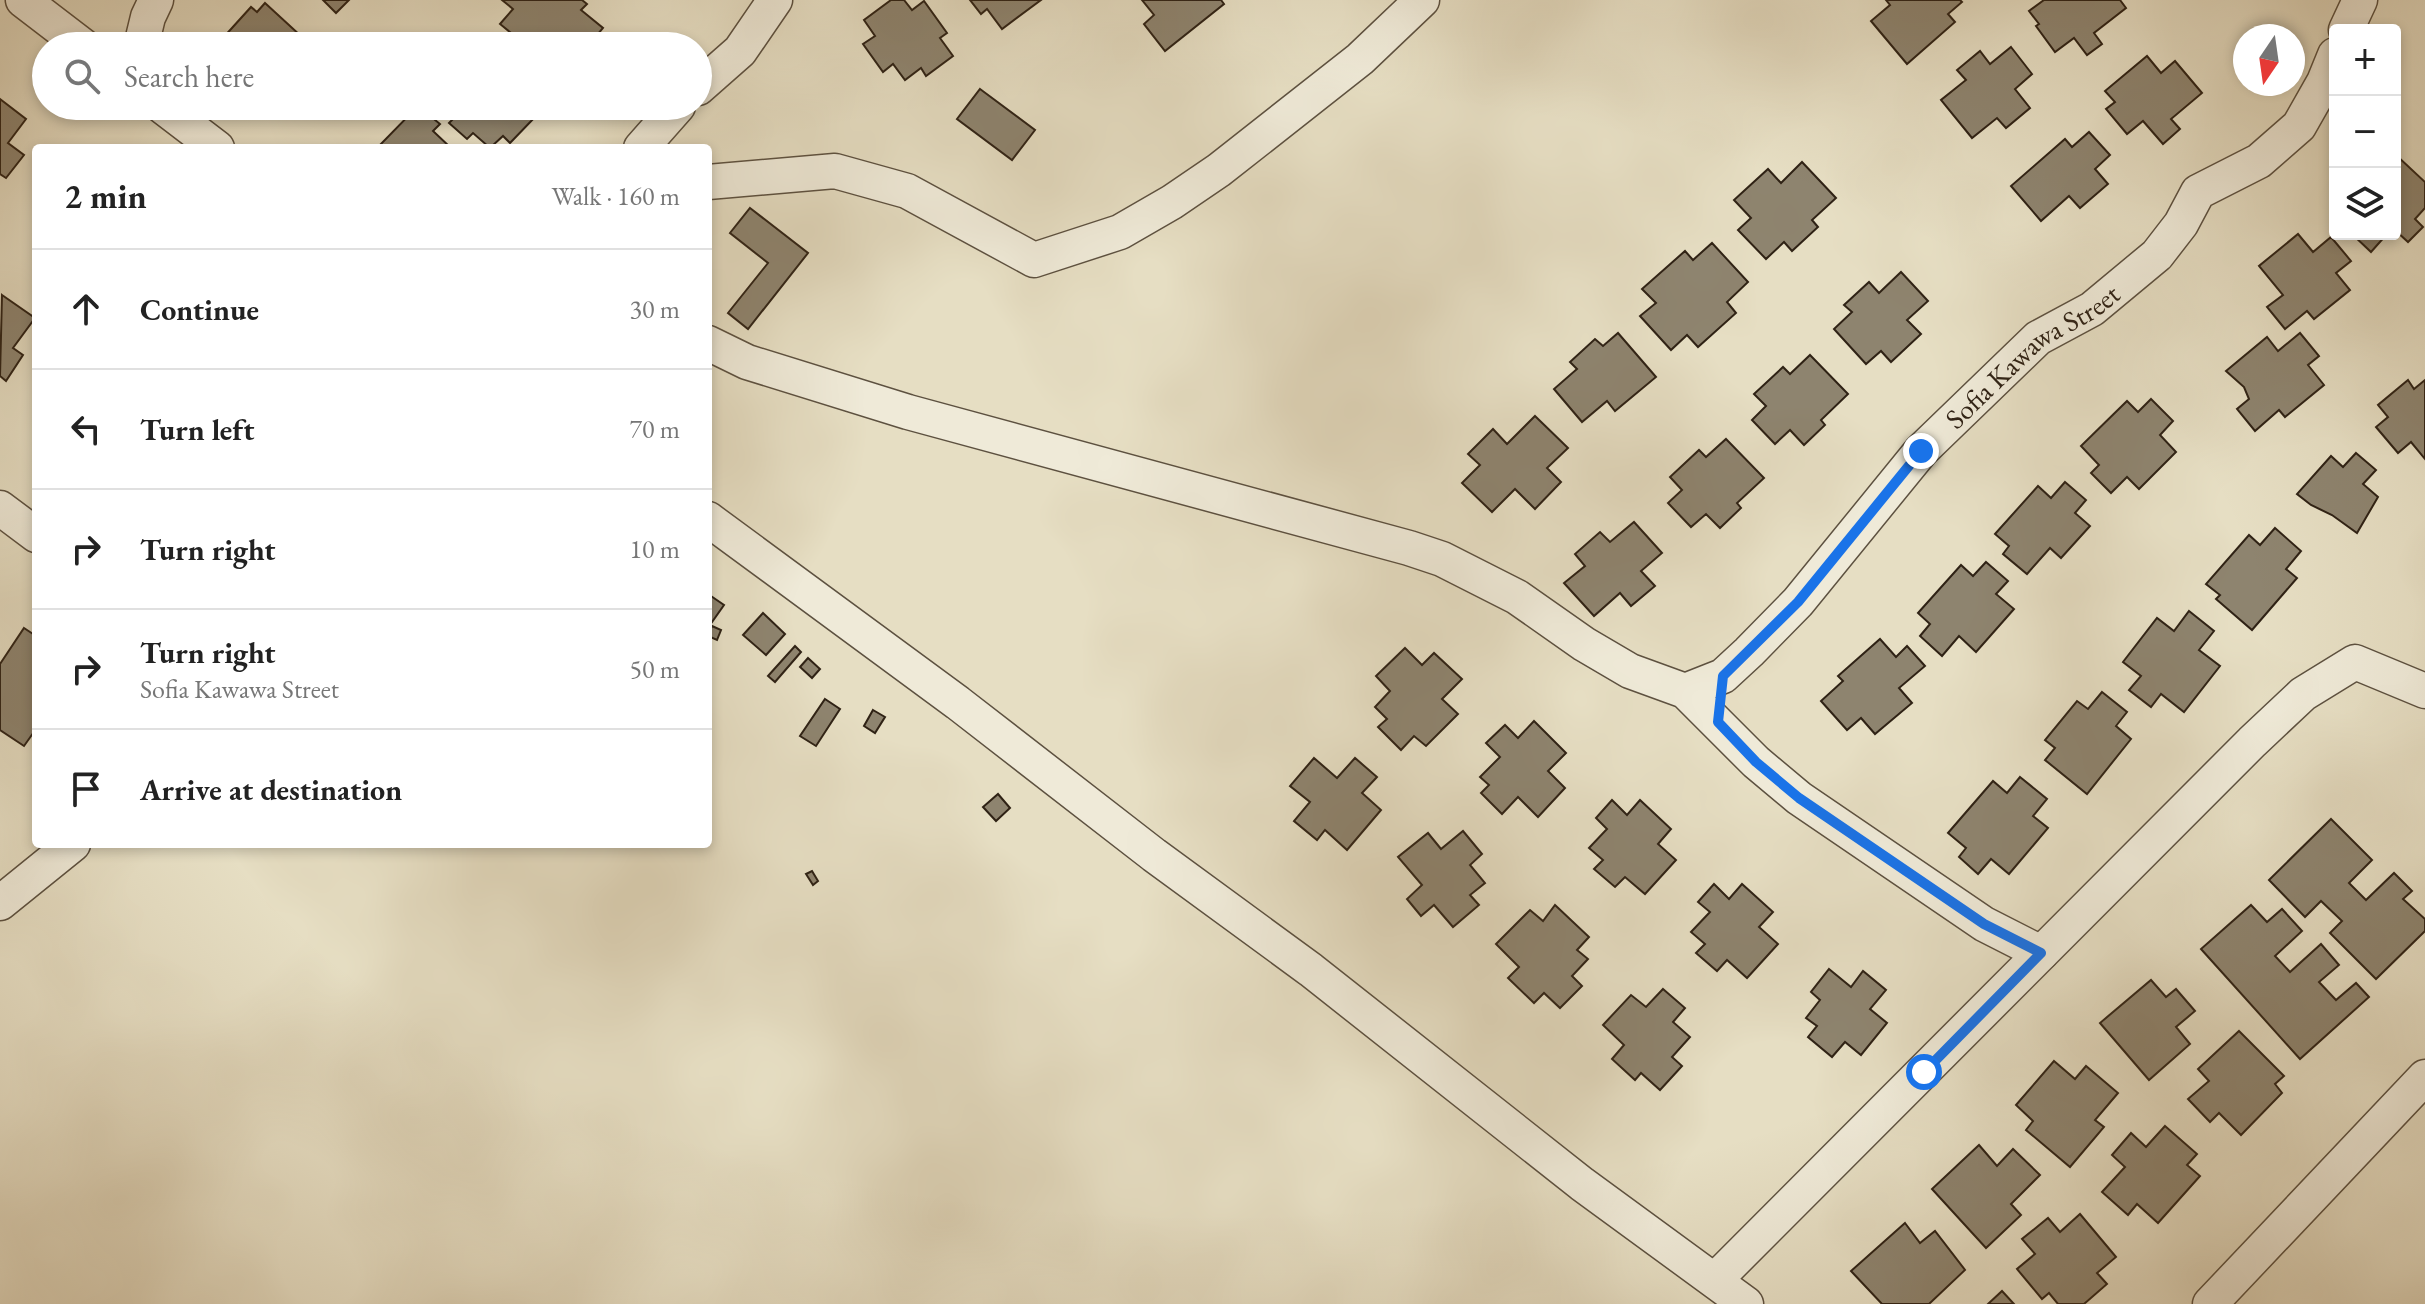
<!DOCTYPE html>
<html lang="en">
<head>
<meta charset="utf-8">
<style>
  body { margin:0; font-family:"EB Garamond",serif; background:#f6f6f6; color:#222 }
  .controls { position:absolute; right:24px; top:24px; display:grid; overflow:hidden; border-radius:8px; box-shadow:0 4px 12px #0003 }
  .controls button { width:72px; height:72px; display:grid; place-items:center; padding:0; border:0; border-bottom:2px solid #e0e0e0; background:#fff; color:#222; font:40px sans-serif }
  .compass { position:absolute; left:2233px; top:24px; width:72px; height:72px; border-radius:50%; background:#fff; box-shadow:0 4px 12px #0003; rotate:193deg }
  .stop { position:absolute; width:24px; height:24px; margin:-18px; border:6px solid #1a73e8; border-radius:50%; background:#fff }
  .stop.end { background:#1a73e8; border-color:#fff; box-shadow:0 2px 8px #0008 }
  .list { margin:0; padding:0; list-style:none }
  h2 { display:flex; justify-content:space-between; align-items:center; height:104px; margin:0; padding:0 32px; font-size:34px }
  h2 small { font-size:26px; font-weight:400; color:#767676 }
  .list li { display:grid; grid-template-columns:52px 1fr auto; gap:24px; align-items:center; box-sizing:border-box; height:120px; padding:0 32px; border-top:2px solid #e0e0e0 }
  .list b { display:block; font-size:30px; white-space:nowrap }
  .list p { margin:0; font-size:26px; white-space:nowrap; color:#767676 }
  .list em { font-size:26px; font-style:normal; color:#767676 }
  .icon { flex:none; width:44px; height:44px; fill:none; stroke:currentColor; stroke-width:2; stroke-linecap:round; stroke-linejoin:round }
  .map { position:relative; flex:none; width:2425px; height:1304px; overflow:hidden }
  .search { position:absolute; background:#fff; box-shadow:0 4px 12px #0003; left:32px; top:32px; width:680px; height:88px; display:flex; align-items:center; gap:20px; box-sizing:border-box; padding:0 28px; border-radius:44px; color:#767676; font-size:30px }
  .panel { position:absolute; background:#fff; box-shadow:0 4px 12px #0003; left:32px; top:144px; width:680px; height:704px; border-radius:8px }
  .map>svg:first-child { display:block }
</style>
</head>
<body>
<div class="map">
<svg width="2425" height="1304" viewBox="0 0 2425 1304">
  <rect width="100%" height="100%" fill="#e6dec3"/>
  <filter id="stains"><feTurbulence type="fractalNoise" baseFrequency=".0025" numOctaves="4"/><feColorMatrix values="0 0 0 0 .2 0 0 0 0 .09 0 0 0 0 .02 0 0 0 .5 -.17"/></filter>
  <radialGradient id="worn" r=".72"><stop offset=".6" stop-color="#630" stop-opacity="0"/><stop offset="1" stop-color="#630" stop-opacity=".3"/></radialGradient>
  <g fill="#8e846f" stroke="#2f2215" stroke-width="2">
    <polygon points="323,0 349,0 336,13"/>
    <polygon points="502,0 582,0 587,4 581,10 603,28 588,46 527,46 500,24 513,9"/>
    <polygon points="891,0 904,0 912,10 924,1 947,33 940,38 953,56 926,76 921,68 905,80 893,64 883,72 863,44 875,36 864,20"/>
    <polygon points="970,0 1041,0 1002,29 987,9 981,14"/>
    <polygon points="1142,0 1221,0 1224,4 1165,51 1144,24 1154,15"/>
    <polygon points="1886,0 1960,0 1962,2 1948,14 1955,22 1907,64 1871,21 1890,5"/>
    <polygon points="2044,0 2120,0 2126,8 2094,33 2102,44 2087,55 2074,38 2055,52 2036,26 2039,24 2029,11"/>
    <polygon points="265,3 302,37 297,42 301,46 230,46 222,39 251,7 257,12"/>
    <polygon points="2011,47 2032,74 2015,89 2030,108 2006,128 1997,118 1972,138 1941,100 1966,80 1957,70 1980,51 1990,64"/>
    <polygon points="2147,56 2161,73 2175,61 2202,93 2171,119 2180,129 2163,144 2143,121 2127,134 2106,109 2115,102 2105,91"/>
    <polygon points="980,89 1035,130 1012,160 957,119"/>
    <polygon points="0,99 26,119 8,143 24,155 6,178 0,174"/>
    <polygon points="418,106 440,124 433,131 451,148 377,148"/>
    <polygon points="443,106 528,106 537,115 510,143 503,136 490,148 473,133 467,139 449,123 455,117"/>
    <polygon points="2089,132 2110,155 2095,169 2108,184 2080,208 2069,196 2041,221 2011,186 2065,139 2072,147"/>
    <polygon points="2396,155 2425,182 2425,208 2415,219 2423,227 2408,242 2395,230"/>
    <polygon points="1802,162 1836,198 1812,220 1818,227 1792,251 1784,242 1766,259 1738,230 1751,218 1734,200 1768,169 1781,183"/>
    <polygon points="750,208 808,253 748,329 728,313 768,263 730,233"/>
    <polygon points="2298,234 2313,252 2331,237 2351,261 2336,273 2350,290 2314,319 2307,311 2285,329 2267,307 2283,295 2259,266"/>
    <polygon points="2352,234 2387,234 2371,252"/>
    <polygon points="1712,243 1748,282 1727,302 1736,313 1698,347 1687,335 1671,350 1640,316 1656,303 1642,289 1685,251 1693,260"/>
    <polygon points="1901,272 1928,301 1907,320 1921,334 1891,362 1881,351 1866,364 1834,329 1852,312 1844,305 1869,282 1879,293"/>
    <polygon points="2,295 35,318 13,348 23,355 6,381 0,376"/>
    <polygon points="1618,333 1656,377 1615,411 1607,401 1582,422 1554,389 1577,369 1570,362 1595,339 1603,346"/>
    <polygon points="2300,333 2319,356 2308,365 2324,385 2285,417 2279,410 2255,431 2237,409 2249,399 2244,387 2226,371 2267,337 2278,351"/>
    <polygon points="1810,355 1848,394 1821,420 1825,425 1804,445 1790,430 1775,444 1752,420 1766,406 1754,394 1783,367 1790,374"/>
    <polygon points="2408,380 2414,389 2425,380 2425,459 2411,442 2398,453 2376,427 2388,417 2378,405"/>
    <polygon points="2151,399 2173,421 2160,435 2176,452 2139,489 2127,477 2111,493 2091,473 2099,465 2081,446 2127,401 2138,412"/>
    <polygon points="1535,416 1568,448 1547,468 1561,482 1535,509 1515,489 1492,512 1462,483 1480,465 1468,454 1493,429 1507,444"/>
    <polygon points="1726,439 1764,478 1737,503 1741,508 1720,528 1706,514 1691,527 1668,503 1682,490 1670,477 1699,450 1706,457"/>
    <polygon points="2356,453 2376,470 2363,484 2378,497 2357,533 2332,515 2311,505 2297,494 2331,456 2343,467"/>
    <polygon points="2065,482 2086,500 2075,513 2090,526 2061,558 2050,548 2027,574 2003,554 2009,546 1995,534 2038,486 2051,498"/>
    <polygon points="1634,522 1662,553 1641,571 1655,586 1631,606 1620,593 1594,616 1564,583 1585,566 1575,554 1600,532 1610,542"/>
    <polygon points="2275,528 2301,551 2286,569 2297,578 2252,630 2216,599 2220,595 2206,584 2249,535 2260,545"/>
    <polygon points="1986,562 2008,581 1996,594 2014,609 1976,652 1959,636 1942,656 1920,636 1930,624 1918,613 1961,565 1973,576"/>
    <polygon points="708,594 724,605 712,622 708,619"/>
    <polygon points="2189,611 2214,631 2199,650 2220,666 2184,712 2161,694 2151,707 2129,690 2141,676 2123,662 2157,618 2174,631"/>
    <polygon points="763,613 785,634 766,655 743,635"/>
    <polygon points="712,626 721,630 717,640 708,636"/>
    <polygon points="24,628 36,636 36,729 24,746 0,730 0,664"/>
    <polygon points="1880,639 1896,657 1907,646 1925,666 1899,688 1912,703 1875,734 1861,718 1847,730 1821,701 1843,681 1838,676"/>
    <polygon points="795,646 801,652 775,682 768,676"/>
    <polygon points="1405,648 1422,665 1434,653 1462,679 1442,699 1458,714 1426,746 1414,736 1401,750 1378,727 1387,719 1375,707 1390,691 1376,676"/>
    <polygon points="808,658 820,669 812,678 800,667"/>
    <polygon points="2102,692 2127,712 2116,726 2131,739 2087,794 2045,760 2055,748 2045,740 2077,701 2088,709"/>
    <polygon points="825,699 840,709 816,746 800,736"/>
    <polygon points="873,710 885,717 875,733 864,726"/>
    <polygon points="1534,721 1566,753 1548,771 1565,788 1538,817 1518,797 1502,814 1481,793 1489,785 1480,777 1500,757 1486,743 1505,725 1518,738"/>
    <polygon points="1314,758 1337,778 1355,758 1377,777 1362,793 1381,810 1347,850 1325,830 1317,840 1294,821 1310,802 1290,786"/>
    <polygon points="2020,777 2047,799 2033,816 2048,828 2009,874 1991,859 1978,874 1959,857 1966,848 1948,833 1993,781 2007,793"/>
    <polygon points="998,794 1010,808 996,821 983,807"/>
    <polygon points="1612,800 1627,815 1640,800 1671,829 1658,844 1676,860 1645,894 1625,877 1615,887 1594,869 1603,860 1589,848 1607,829 1596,818"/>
    <polygon points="2331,819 2372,860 2349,883 2366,900 2394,873 2412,891 2403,899 2425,919 2425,931 2376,979 2330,933 2342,921 2321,901 2305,917 2269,880"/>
    <polygon points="1463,831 1482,854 1470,865 1485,883 1470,895 1479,905 1453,927 1434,905 1421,916 1407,899 1422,885 1398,857 1428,833 1441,849"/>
    <polygon points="812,871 818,881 813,885 806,874"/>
    <polygon points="1714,884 1729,899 1742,884 1773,912 1759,927 1778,944 1747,978 1727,960 1717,971 1696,953 1705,944 1691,932 1710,912 1698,902"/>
    <polygon points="1555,905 1589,937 1577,950 1588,959 1572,976 1582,986 1560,1008 1544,993 1534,1003 1508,978 1519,967 1496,944 1530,910 1543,921"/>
    <polygon points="2251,905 2267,922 2282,909 2302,931 2275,956 2290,972 2321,944 2339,965 2319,982 2336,1000 2356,983 2369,997 2300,1059 2201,949"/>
    <polygon points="1829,969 1851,987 1863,971 1886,990 1870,1009 1887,1023 1861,1055 1845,1042 1832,1057 1808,1037 1817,1026 1806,1018 1820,1000 1811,992"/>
    <polygon points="2151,980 2166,997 2176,989 2195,1011 2176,1027 2190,1044 2149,1080 2100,1023"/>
    <polygon points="1663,989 1685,1008 1673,1022 1690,1037 1672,1057 1682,1066 1660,1090 1641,1073 1635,1080 1612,1059 1624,1045 1603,1025 1631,995 1646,1007"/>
    <polygon points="2239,1031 2284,1076 2275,1084 2282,1093 2241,1135 2219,1113 2210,1122 2188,1099 2209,1081 2198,1069"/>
    <polygon points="2054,1061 2075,1079 2086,1066 2118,1093 2095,1120 2104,1127 2070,1167 2026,1130 2033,1121 2016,1105"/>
    <polygon points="2165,1126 2197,1154 2187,1165 2200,1176 2158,1223 2137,1204 2128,1215 2102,1192 2125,1167 2112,1155 2131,1133 2146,1147"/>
    <polygon points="1979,1145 1997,1166 2013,1149 2040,1175 2011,1204 2021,1215 1986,1248 1932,1189"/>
    <polygon points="2080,1214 2116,1257 2097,1273 2107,1284 2084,1304 2058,1304 2049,1293 2042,1299 2017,1269 2035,1254 2022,1239 2048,1218 2060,1232"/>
    <polygon points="1905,1223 1920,1243 1935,1231 1965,1270 1929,1304 1882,1304 1851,1271"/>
    <polygon points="2002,1291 2014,1304 1988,1304"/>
  </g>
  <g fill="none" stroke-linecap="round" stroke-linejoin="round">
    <defs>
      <g id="minor">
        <polyline points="23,0 83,46"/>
        <polyline points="2346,30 2360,0"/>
        <polyline points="141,46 148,17 156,0"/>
        <polyline points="698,88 740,51 775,0"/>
        <polyline points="162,106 217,148"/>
        <polyline points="641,148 678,106"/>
        <polyline points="708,182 835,171 907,191 1034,260 1120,232 1172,202 1219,170 1360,59 1422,0"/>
        <polyline points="708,343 747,362 908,412 1409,548 1442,559 1517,597 1584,644 1630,671 1685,691 1756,762 1799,798 1984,924 2041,953"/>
        <polyline points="0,508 36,535"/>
        <polyline points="708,519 958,703 1154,855 1311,970 1582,1184 1746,1304"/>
        <path id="s1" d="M1685,691L1723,676L1749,652L1798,602L1921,451L2038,338L2092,309L2157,255L2181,224L2198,192L2259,161L2299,126L2324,82L2335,55"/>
        <polyline points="0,903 73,844"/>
        <polyline points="1715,1280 2252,742 2303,694 2355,662 2425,691"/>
        <polyline points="2210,1304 2425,1077"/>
      </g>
    </defs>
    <use href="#minor" stroke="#5d5140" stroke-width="37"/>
    <use href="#minor" stroke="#efead8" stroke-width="34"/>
  </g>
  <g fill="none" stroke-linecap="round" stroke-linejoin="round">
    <polyline stroke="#1a73e8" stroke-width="10" points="1921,451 1798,602 1723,676 1718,722 1756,762 1799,798 1984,924 2041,953 1924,1072"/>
  </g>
  <g text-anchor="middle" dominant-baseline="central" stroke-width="6" stroke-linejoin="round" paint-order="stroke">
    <g font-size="28" fill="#2f2215" stroke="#efead8">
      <text stroke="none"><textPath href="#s1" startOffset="488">Sofia Kawawa Street</textPath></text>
    </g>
  </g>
  <rect width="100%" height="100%" filter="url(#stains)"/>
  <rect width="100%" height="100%" fill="url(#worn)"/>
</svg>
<div class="controls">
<button>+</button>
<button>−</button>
<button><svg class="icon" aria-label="layers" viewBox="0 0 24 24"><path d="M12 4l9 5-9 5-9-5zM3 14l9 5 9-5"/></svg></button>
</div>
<svg class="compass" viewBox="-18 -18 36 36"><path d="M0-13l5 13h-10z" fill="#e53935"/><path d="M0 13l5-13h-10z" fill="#767676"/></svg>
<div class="stop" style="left:1924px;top:1072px"></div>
<div class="stop end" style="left:1921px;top:451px"></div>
<div class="search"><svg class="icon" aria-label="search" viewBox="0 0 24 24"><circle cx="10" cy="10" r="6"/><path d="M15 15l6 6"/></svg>Search here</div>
<section class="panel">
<h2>2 min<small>Walk · 160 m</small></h2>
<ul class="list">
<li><svg class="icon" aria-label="ahead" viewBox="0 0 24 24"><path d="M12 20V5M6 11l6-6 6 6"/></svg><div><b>Continue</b></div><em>30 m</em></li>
<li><svg class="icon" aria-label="left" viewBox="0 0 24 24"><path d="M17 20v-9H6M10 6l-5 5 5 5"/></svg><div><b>Turn left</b></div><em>70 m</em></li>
<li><svg class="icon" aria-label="right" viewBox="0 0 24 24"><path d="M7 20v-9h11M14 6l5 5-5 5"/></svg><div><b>Turn right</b></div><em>10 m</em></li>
<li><svg class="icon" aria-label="right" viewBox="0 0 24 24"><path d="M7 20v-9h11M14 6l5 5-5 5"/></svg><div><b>Turn right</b><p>Sofia Kawawa Street</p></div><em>50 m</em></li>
<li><svg class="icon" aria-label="arrive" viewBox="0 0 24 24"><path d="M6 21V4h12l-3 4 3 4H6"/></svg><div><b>Arrive at destination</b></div></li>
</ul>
</section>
</div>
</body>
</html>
